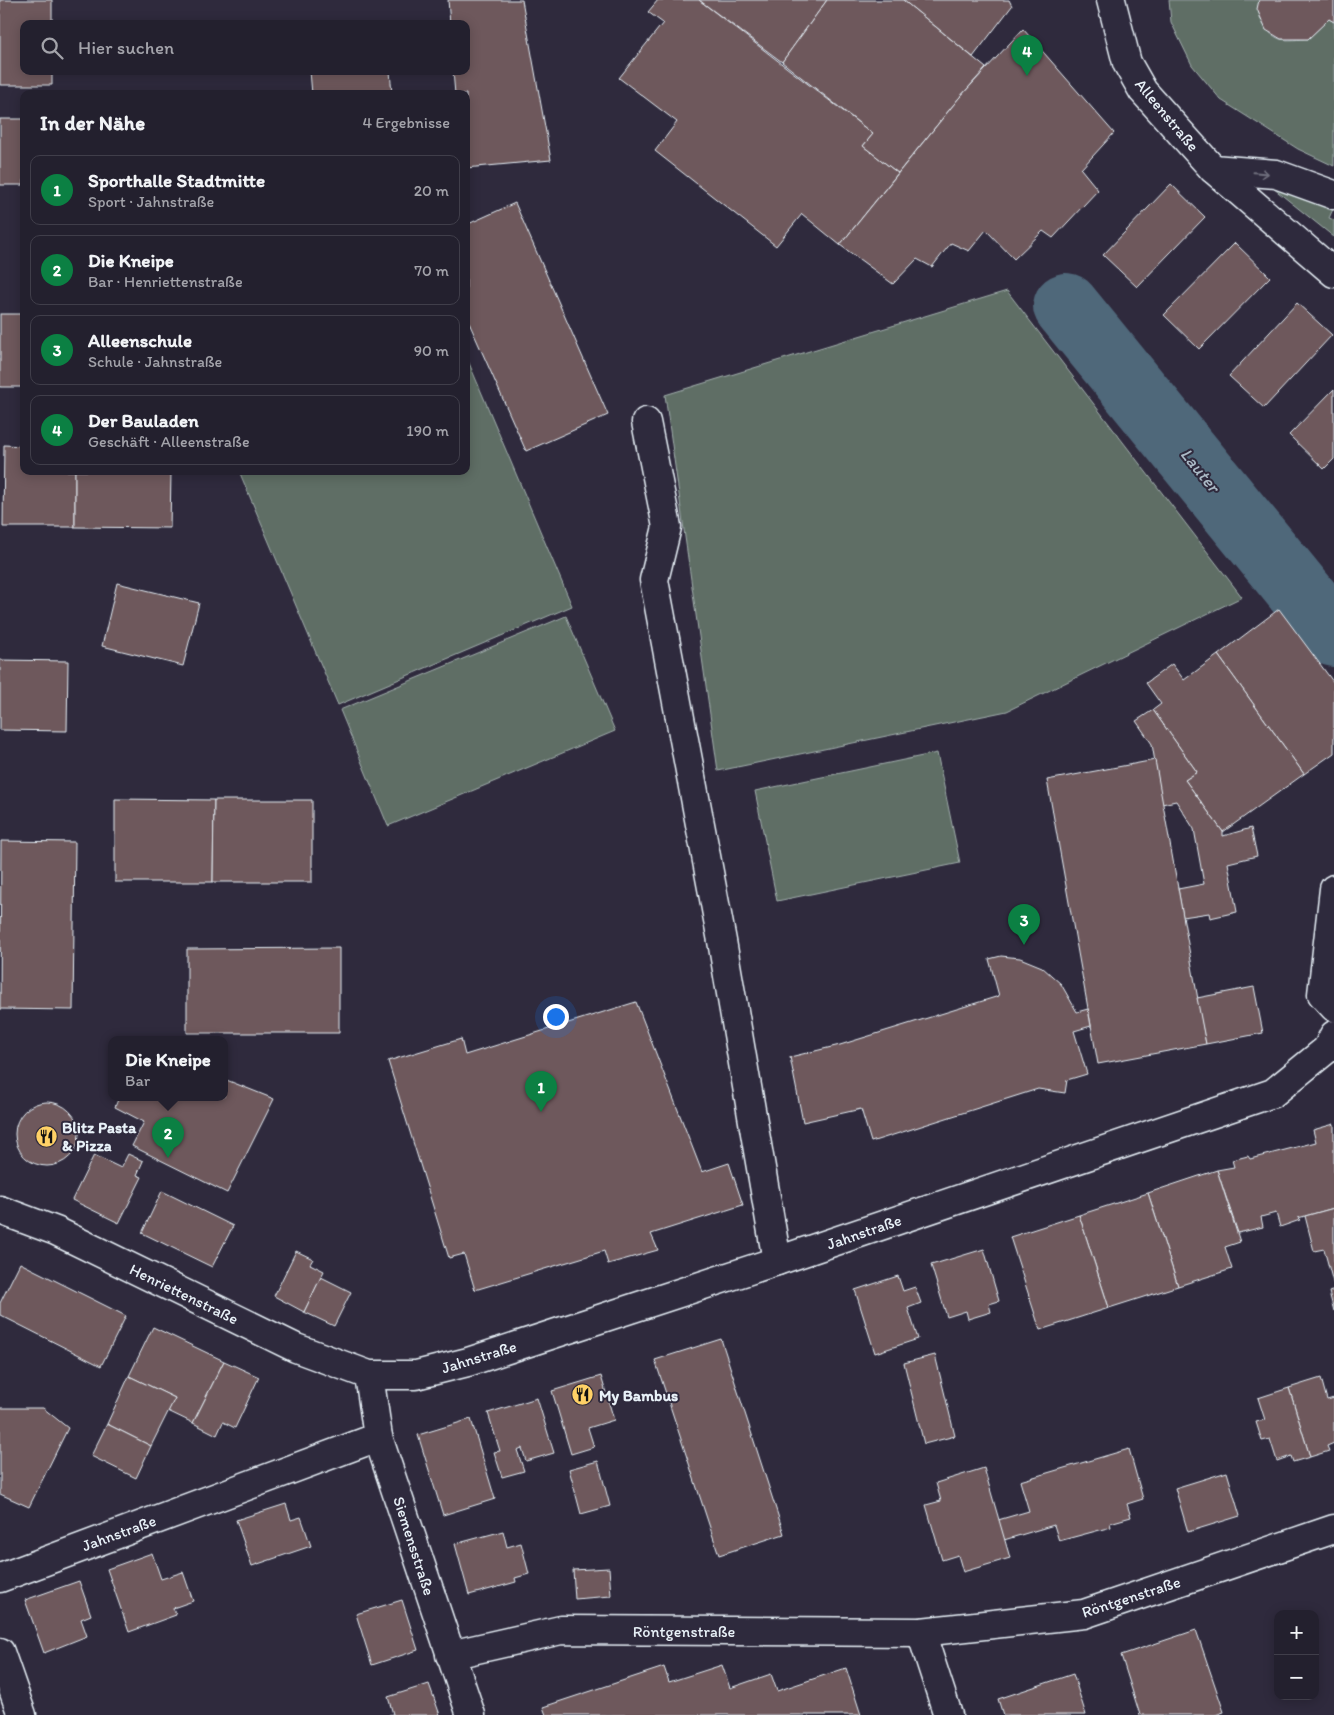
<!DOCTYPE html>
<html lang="de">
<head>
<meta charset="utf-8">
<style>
  body { margin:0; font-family:Itim,sans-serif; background:#2f2d3a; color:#f1f3f6 }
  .controls { position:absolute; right:15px; bottom:15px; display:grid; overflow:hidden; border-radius:10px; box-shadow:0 2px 12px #0003 }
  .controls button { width:45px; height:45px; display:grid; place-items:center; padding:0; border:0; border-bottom:1px solid #403e4a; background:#23202e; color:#f1f3f6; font:25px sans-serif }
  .you { position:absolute; left:555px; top:1016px; width:18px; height:18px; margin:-12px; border:4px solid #fff; border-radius:50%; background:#1a73e8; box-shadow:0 0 0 8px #1a73e833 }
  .badge { display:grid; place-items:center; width:32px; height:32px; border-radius:50%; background:#0b8043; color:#fff; font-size:16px; font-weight:700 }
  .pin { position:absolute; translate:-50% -41px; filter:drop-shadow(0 1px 2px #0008) }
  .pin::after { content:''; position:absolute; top:26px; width:18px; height:15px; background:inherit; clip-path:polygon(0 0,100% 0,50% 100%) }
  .popup { position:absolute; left:108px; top:1036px; width:120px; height:65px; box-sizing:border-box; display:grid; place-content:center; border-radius:10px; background:#23202e; filter:drop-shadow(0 1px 4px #0005); font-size:16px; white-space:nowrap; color:#a3a3aa }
  .popup b { font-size:19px; color:#f1f3f6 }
  .popup::after { content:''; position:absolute; left:50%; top:100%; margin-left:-10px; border:10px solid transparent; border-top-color:#23202e }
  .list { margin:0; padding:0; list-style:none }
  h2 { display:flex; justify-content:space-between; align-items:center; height:65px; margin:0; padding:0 20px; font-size:21px }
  h2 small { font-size:16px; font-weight:400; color:#a3a3aa }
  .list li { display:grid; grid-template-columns:32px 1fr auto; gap:15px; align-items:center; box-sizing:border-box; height:70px; margin:0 10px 10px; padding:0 10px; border:1px solid #403e4a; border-radius:10px }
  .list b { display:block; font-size:19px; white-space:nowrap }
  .list p { margin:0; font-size:16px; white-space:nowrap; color:#a3a3aa }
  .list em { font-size:16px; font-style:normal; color:#a3a3aa }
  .icon { flex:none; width:28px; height:28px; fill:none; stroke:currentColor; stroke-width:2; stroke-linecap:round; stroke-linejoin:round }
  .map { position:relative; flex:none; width:1334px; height:1715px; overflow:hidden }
  .search { position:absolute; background:#23202e; box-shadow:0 2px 12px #0003; left:20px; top:20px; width:450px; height:55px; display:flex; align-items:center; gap:12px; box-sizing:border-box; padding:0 18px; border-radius:10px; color:#a3a3aa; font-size:19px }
  .panel { position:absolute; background:#23202e; box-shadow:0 2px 12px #0003; left:20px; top:90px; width:450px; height:385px; border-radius:10px }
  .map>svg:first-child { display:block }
</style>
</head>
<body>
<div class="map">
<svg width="1334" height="1715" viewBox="0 0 1334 1715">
  <rect width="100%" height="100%" fill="#2f2a3d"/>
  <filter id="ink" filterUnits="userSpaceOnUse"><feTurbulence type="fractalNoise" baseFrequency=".02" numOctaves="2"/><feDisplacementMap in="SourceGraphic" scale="10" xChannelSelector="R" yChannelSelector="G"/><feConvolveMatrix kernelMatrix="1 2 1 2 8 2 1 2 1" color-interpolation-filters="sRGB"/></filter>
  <g filter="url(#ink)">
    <g fill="#5e6e65" stroke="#a3b0ae">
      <path d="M1169,0H1259C1256,15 1264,33 1280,39C1287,41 1300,39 1308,39L1329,19L1334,22V166L1298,149L1221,100L1192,65L1171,22Z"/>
      <polygon points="1268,184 1334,207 1329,218 1334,220 1334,237"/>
      <polygon points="1007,291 1242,597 1007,711 718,771 665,395"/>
      <polygon points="466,356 572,606 338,705 239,471 466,471"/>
      <polygon points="566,616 615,731 388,826 340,710"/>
      <polygon points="937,753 960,863 777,901 755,791"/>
    </g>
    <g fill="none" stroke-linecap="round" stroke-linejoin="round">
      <polyline stroke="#4f677a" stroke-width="66" points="1066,306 1334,634"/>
    </g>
    <g fill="#6e595c" stroke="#e8f1f8">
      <polygon points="0,0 52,0 52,24 24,24 24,71 52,71 52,85 0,85"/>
      <polygon points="448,0 522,0 551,160 466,168 466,94 455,94 453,71 466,71 466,24 450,24"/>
      <polygon points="658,0 699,0 873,134 863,146 898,173 840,245 802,214 776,246 655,151 677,122 619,78 663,23 648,12"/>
      <polygon points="699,0 827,0 782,62"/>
      <polygon points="827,0 903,0 986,68 959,98 898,173 863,146 873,134 782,62"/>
      <polygon points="903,0 1009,0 1012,6 973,57"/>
      <polygon points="1259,0 1334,0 1334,22 1329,19 1308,39 1281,39 1266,30 1257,9"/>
      <polygon points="1023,29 1114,133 1081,169 1098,190 1053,238 1043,231 1014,259 986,230 969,251 951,243 932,267 917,259 893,284 840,245 959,98"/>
      <polygon points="310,71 390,71 392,94 312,94"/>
      <rect x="0" y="119" width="24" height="66"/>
      <polygon points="1171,184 1205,217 1137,287 1103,255"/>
      <polygon points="515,203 608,415 526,451 466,316 466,225"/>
      <polygon points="1235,243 1270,277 1199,349 1164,315"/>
      <polygon points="1297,303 1332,335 1264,408 1229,376"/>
      <rect x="0" y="314" width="24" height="73"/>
      <polygon points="1334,389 1334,459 1324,469 1289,435"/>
      <polygon points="4,445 24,446 24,471 75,471 75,527 3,527"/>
      <polygon points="75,471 171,471 170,528 75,527"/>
      <polygon points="117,583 199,603 183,666 102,646"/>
      <polygon points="1279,609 1334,683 1334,753 1304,774 1218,655"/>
      <polygon points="1218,655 1304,774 1223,832 1185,780 1197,772 1153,710 1161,704 1146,683 1172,664 1184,680"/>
      <polygon points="0,660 68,661 67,731 0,730"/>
      <polygon points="1153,710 1197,772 1185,780 1223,832 1223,836 1251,828 1257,856 1228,863 1237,912 1210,918 1209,913 1183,917 1178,889 1204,884 1194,829 1176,801 1162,804 1152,744 1136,721"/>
      <polygon points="1155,760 1206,1044 1098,1064 1047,780"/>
      <polygon points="115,799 214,800 213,882 115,882"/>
      <polygon points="214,800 312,800 312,882 213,882"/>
      <polygon points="1,841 75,842 73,1010 0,1009"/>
      <polygon points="339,948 339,1033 187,1033 187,949"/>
      <polygon points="1001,956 1020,958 1042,967 1061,984 1077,1012 1088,1009 1091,1026 1074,1031 1087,1074 1067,1080 1065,1093 1038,1089 871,1142 861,1109 803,1122 790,1057 840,1045 999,996 989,959"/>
      <polygon points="1254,987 1263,1033 1206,1044 1197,998"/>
      <polygon points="636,1002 702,1172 729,1163 743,1205 651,1234 658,1250 608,1264 604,1251 475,1290 464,1254 449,1258 388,1061 461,1039 465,1055"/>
      <polygon points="224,1079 274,1099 227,1193 132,1146 144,1122 115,1107 119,1097 224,1097"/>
      <circle cx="47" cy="1134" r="32"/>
      <polygon points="1334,1124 1334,1208 1298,1218 1300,1220 1280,1227 1276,1213 1261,1217 1263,1227 1238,1233 1217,1170 1234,1167 1232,1160 1248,1156 1250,1159 1316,1142 1313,1130"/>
      <polygon points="128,1154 143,1161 137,1175 142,1177 119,1223 72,1200 94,1155 121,1168"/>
      <polygon points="1217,1170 1240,1242 1225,1247 1232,1269 1178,1286 1148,1193"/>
      <polygon points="162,1191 233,1226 212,1267 142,1233"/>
      <polygon points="1148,1193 1178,1286 1109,1308 1079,1215"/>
      <polygon points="1334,1208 1334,1286 1324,1249 1314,1251 1305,1216"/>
      <polygon points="1079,1215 1109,1308 1040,1330 1010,1237"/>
      <polygon points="984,1249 999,1301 989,1304 991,1312 968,1319 966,1311 947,1317 931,1265"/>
      <polygon points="296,1251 313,1259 310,1264 324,1271 304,1312 274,1296"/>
      <polygon points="20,1263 126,1316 101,1366 0,1315 0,1303"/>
      <polygon points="898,1276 903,1291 915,1287 921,1303 908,1308 918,1339 875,1353 855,1290"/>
      <polygon points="321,1277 351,1292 334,1326 304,1312"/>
      <polygon points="1334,1290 1334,1311 1329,1292"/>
      <polygon points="153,1327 224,1361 193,1423 168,1411 175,1398 129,1376"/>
      <polygon points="721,1339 784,1534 719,1555 655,1360"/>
      <polygon points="935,1355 955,1436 924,1444 904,1363"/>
      <polygon points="224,1361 259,1377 235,1428 223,1422 217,1435 193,1423"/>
      <polygon points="129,1376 175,1398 151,1446 107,1424"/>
      <polygon points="601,1376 614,1420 588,1428 594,1447 571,1454 552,1391"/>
      <polygon points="1321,1378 1327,1400 1334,1398 1334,1443 1327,1446 1329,1451 1310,1457 1289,1388"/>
      <polygon points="1289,1388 1310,1457 1293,1462 1291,1456 1277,1461 1270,1439 1262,1441 1256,1422 1265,1420 1258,1398"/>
      <polygon points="537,1398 554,1453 526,1461 522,1448 517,1450 524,1471 502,1477 494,1452 500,1451 488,1413"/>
      <polygon points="0,1408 43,1408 68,1428 29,1507 0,1494"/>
      <polygon points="471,1419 495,1499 443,1515 418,1435"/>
      <polygon points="107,1424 151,1446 136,1478 91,1456"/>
      <polygon points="1129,1449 1143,1499 1127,1504 1131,1517 1110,1523 1111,1527 1059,1541 1054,1525 1004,1540 998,1520 1029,1511 1020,1481"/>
      <polygon points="598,1461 610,1506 581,1514 569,1469"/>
      <polygon points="984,1468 1010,1558 963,1572 958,1555 942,1560 926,1505 941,1501 936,1483"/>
      <polygon points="1227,1472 1240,1516 1188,1532 1175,1488"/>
      <polygon points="286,1504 291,1520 301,1517 311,1546 252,1566 236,1520"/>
      <polygon points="503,1531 507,1547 521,1543 529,1574 515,1578 516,1582 469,1595 455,1544"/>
      <polygon points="152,1553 161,1579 183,1572 193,1601 173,1608 176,1615 129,1632 107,1569"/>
      <polygon points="609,1568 611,1596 575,1599 573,1570"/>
      <polygon points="79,1581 91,1615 81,1619 87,1636 44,1653 25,1600"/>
      <polygon points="402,1600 418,1650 372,1665 356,1614"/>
      <polygon points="1196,1630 1224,1712 1215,1715 1140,1715 1121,1655"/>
      <polygon points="722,1665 730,1688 771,1674 777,1691 846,1668 861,1715 546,1715 543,1707 664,1667 669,1682"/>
      <polygon points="1073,1674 1086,1715 1003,1715 998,1699"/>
      <polygon points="429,1684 440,1715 389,1715 393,1714 388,1697"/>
    </g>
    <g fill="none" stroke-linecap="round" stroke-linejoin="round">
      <defs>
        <g id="minor">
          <polyline points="1111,0 1127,63 1143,91 1213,169 1334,273"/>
          <polyline points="1213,169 1276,174 1334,195"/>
          <polyline points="646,422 667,527 654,580 722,941 777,1261"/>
          <polyline points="1334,889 1322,994 1334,1007"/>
          <polyline points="0,1210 56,1231 296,1348 369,1375 416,1375 468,1362 777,1261 1273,1093 1327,1049 1334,1035"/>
          <polyline points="369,1375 378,1437 471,1715"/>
          <polyline points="0,1578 378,1437"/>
          <polyline points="921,1632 948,1715"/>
          <polyline points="0,1652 22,1715"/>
          <polyline points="450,1655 561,1630 921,1632 1084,1614 1334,1529"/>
        </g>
      </defs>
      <use href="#minor" stroke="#e8f1f8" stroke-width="31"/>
      <use href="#minor" stroke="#2f2a3d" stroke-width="28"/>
    </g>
    <defs><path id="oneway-shaft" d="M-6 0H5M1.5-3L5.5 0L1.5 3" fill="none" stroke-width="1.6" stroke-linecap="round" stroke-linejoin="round" transform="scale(1.25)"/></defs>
    <use stroke="#70707e" href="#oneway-shaft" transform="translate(1261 173) rotate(5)"/>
  </g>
  <defs>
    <symbol id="restaurant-disc" viewBox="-11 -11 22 22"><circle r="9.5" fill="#ffd166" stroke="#2f2a3d"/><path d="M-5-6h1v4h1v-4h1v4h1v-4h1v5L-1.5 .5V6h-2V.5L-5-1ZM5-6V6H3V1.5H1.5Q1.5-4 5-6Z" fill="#111"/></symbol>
  </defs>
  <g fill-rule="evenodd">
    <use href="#restaurant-disc" x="34" y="1124" width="25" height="25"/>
    <use href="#restaurant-disc" x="570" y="1382" width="25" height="25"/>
  </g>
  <g text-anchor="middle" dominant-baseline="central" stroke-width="4" stroke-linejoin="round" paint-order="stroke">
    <g font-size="16" fill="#e8f1f8" stroke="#2f2a3d">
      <text transform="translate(1167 115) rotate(50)">Alleenstraße</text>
      <text transform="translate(864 1232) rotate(-19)">Jahnstraße</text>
      <text transform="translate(184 1294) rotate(26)">Henriettenstraße</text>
      <text transform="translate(479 1357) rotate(-17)">Jahnstraße</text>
      <text transform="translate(119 1533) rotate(-20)">Jahnstraße</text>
      <text transform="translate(414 1546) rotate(72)">Siemensstraße</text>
      <text transform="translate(1131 1597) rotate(-18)">Röntgenstraße</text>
      <text x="684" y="1631">Röntgenstraße</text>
    </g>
    <g font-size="16" font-weight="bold" fill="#e8f1f8" stroke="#2f2a3d" text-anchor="start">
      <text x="62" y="1127">Blitz Pasta<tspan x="62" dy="18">&amp; Pizza</tspan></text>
      <text x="599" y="1395">My Bambus</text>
    </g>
    <g font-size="18" font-style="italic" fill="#abbac6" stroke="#2f2a3d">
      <text transform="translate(1200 470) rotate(51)">Lauter</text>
    </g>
  </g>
</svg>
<div class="controls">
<button>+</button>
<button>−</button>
</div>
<div class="you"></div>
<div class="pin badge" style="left:541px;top:1112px">1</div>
<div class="pin badge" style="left:168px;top:1158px">2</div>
<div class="popup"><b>Die Kneipe</b>Bar</div>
<div class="pin badge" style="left:1024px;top:945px">3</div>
<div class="pin badge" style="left:1027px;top:76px">4</div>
<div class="search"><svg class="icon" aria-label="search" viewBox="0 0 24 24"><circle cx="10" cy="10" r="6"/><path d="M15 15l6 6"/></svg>Hier suchen</div>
<section class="panel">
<h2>In der Nähe<small>4 Ergebnisse</small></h2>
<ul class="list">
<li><span class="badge">1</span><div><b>Sporthalle Stadtmitte</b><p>Sport · Jahnstraße</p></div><em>20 m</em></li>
<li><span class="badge">2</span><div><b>Die Kneipe</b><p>Bar · Henriettenstraße</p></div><em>70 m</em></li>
<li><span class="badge">3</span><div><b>Alleenschule</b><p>Schule · Jahnstraße</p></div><em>90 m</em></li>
<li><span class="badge">4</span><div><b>Der Bauladen</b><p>Geschäft · Alleenstraße</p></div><em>190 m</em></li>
</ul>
</section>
</div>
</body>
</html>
